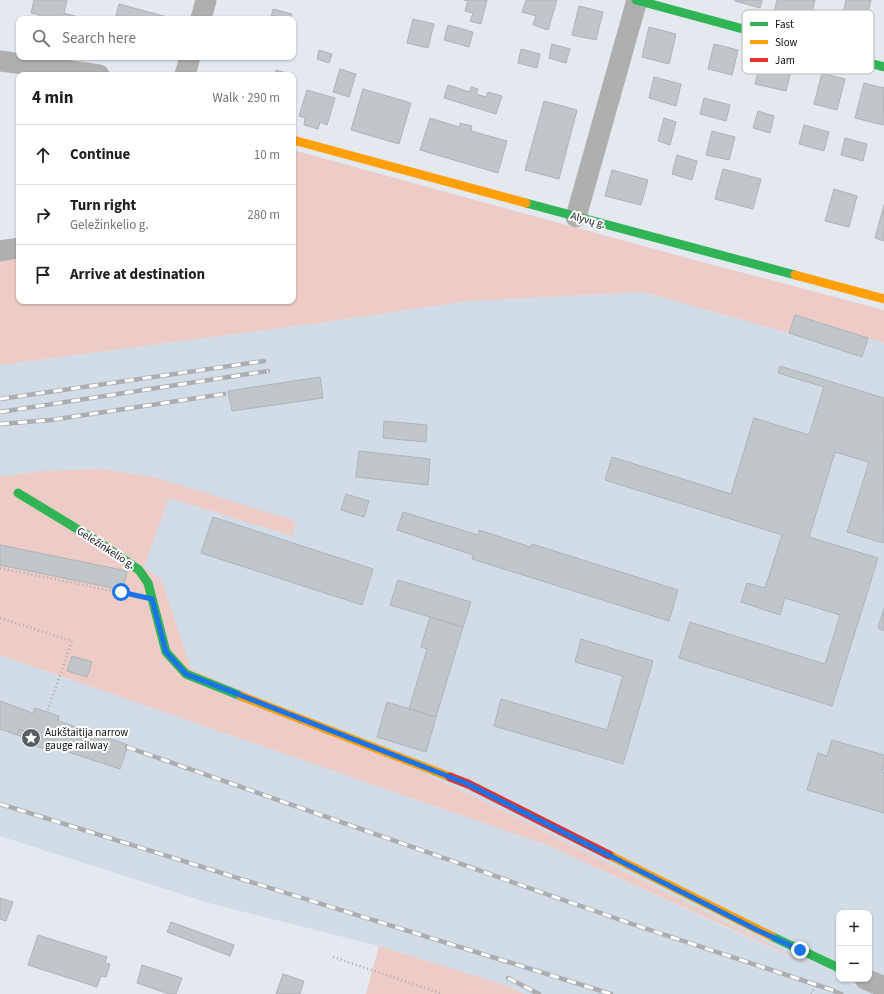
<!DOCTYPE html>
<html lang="en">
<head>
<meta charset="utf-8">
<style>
  body { margin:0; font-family:"Source Sans 3",sans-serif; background:#f2f2f2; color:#202124 }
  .controls { position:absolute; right:12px; bottom:12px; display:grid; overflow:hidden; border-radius:8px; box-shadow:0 1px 3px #0004 }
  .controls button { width:36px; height:36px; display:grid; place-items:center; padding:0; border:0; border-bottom:1px solid #e0e0e0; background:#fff; color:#202124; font:20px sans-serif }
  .stop { position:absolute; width:12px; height:12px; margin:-9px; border:3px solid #1a73e8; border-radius:50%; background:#fff }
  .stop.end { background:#1a73e8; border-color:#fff; box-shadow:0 1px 4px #0008 }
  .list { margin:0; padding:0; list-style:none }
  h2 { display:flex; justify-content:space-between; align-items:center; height:52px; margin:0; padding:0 16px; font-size:17px }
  h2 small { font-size:13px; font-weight:400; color:#757577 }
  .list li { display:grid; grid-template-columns:26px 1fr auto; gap:12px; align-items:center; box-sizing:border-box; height:60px; padding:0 16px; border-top:1px solid #e0e0e0 }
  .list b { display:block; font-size:15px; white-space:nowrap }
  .list p { margin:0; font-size:13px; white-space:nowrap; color:#757577 }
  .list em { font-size:13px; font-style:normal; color:#757577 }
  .icon { flex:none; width:22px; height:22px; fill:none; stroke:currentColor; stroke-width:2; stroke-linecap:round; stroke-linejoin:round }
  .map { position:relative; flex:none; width:884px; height:994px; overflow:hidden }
  .search { position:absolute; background:#fff; box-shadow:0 1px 3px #0004; left:16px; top:16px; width:280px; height:44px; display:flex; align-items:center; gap:10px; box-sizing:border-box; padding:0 14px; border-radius:8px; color:#757577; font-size:15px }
  .panel { position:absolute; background:#fff; box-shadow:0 1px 3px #0004; left:16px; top:72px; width:280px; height:232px; border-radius:8px }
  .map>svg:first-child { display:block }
</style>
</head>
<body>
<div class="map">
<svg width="884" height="994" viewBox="0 0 884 994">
  <rect width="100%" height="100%" fill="#e3e9ef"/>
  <polygon fill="#d1dce7" points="643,292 789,333 795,315 884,343 884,994 844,979 869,979 869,913 839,913 839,979 877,994 524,994 505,985 379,946 209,903 0,836 0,655 547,845 806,964 191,668 162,581 144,567 169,498 292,536 154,477 102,469 40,471 0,477 0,365 311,324 469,301"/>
  <g fill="#edcbc6">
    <polygon points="293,150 702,262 884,310 884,343 795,315 789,333 643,292 469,301 311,324 0,365 0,260 19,257 19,301 293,301"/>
    <polygon points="102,469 154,477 296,521 292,536 169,498 144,567 162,581 191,668 465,792 821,970 547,845 0,655 0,477 40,471"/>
    <polygon points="379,946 505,985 524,994 366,994"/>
  </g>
  <g fill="#c1c6cb" stroke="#aeb3b7">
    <polygon points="34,0 67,0 64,13 82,18 82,19 39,19 40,15 31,13"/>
    <polygon points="464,0 487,0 481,24 470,21 473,13 465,11 468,1"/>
    <polygon points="526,0 557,0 548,30 533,25 536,16 522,12"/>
    <polygon points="735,0 762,0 760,8 735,1"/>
    <polygon points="777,0 815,0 810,22 798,20 797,24 783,21 784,15 774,13"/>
    <polygon points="846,0 871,0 862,37 839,31"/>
    <polygon points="119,4 171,18 171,19 115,19"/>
    <polygon points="579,6 603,12 596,40 572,35"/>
    <polygon points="273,9 292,14 290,19 271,19"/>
    <polygon points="413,19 434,24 428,48 407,43"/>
    <polygon points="448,25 473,32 469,47 444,40"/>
    <polygon points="649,27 676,34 669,64 642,57"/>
    <polygon points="552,44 570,49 566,63 549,58"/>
    <polygon points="714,44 738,50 732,75 708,69"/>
    <polygon points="521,49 540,54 537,68 518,63"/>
    <polygon points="319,50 332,54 329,63 317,59"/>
    <polygon points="762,56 793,64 786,91 755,84"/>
    <polygon points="340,69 356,74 349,97 333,92"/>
    <polygon points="276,70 294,75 293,79 293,75 275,75"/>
    <polygon points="822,73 845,79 837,110 814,104"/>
    <polygon points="654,77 681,84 676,106 649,98"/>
    <polygon points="864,83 884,88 883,125 855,118"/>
    <polygon points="448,85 470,92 471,87 478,89 476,94 486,97 488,92 502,96 496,114 444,98"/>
    <polygon points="363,89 411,103 399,144 351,130"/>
    <polygon points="307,90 335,98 327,125 320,122 318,129 304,125 305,118 299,116"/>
    <polygon points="704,98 730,105 726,121 700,114"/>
    <polygon points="544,101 577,110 559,179 525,170"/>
    <polygon points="758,111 774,116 770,133 753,128"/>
    <polygon points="430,118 459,127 460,123 472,126 471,131 507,141 498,173 420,150"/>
    <polygon points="664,118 676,122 670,145 658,141"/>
    <polygon points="804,125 829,132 824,151 799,144"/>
    <polygon points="712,131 735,137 729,160 706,155"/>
    <polygon points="845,138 867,144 863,161 841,155"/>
    <polygon points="677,155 697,161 692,180 672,174"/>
    <polygon points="723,169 761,179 753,209 715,199"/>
    <polygon points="612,170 648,180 641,205 605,196"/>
    <polygon points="834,189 857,196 849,227 825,221"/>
    <polygon points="884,205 884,241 875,238"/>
    <polygon points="795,315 868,338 862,357 789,333"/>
    <polygon points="780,366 884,398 883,543 847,532 869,462 835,452 809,537 878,558 832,706 679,658 690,622 825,664 840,615 785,598 780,615 741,602 747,583 765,588 782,535 605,480 612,457 731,494 754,418 809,435 824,387 778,373"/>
    <polygon points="320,377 323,398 232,411 228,391"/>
    <polygon points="384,421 427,425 426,442 383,438"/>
    <polygon points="359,451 430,459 428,485 356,477"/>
    <polygon points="346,494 369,501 364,517 341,510"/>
    <polygon points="403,512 478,535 479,530 531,547 532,544 678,590 669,621 472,559 473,555 397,530"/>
    <polygon points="213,517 373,569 362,605 201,553"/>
    <polygon points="0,545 127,571 123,590 0,565"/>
    <polygon points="398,580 471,602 463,627 390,605"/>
    <polygon points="884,608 884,631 878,628"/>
    <polygon points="430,617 463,627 436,717 409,709 427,649 421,647"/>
    <polygon points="581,639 653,661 623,764 494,726 501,699 607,730 623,676 575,662"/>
    <polygon points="72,656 92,662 87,677 67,671"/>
    <polygon points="0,701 33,713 35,708 59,716 58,721 128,745 120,769 59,749 60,743 19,729 17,735 0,729"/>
    <polygon points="387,702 436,717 426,752 377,737"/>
    <polygon points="19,729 60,743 59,749 50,745 48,750 24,742 25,737 17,735"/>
    <polygon points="832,740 884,755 884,765 882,772 884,773 884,813 807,790 818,753 827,756"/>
    <polygon points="0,898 13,902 6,921 0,919"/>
    <polygon points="171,922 234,945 230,956 167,932"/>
    <polygon points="38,935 107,957 105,963 110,964 106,977 101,976 97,987 28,965"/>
    <polygon points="142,965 182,978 176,994 169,994 137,983"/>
    <polygon points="283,974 304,981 300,994 276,994"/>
  </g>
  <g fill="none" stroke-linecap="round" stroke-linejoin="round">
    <g stroke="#abadae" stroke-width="2.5" stroke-dasharray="1 3" stroke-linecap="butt">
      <polyline points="0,568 132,595"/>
      <polyline points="0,618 72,641 47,712"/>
      <polyline points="333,957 443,994"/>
      <polyline points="811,994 819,981"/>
    </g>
    <g stroke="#b0afaf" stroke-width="21">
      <polyline points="201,19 206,0"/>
      <polyline points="0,61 99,75"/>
      <polyline points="185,75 190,57"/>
      <polyline points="576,217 637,0"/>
      <polyline points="0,251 19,248"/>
      <polyline points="865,979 884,987"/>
    </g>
    <g stroke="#30b455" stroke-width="9">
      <polyline points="636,0 884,67"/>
      <polyline points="526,203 795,275"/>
      <polyline points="18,493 97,541 139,570 148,583 166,652 186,674 241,696"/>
      <polyline points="771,936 839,968"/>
    </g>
    <g stroke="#ff9f0a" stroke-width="9">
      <polyline points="293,140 526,203"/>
      <polyline points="795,275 884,299"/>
      <polyline points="241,696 450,777"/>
      <polyline points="609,855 771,936"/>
    </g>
    <polyline stroke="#e5322d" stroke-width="9" points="450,777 468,784 609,855"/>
    <defs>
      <g id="rail">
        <polyline points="0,399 264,361"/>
        <polyline points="0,412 268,371"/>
        <polyline points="0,424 51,420 224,394"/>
        <polyline points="127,747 632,924 832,990 841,994"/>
        <polyline points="0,804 611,994"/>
        <polyline points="508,978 539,994"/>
      </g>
    </defs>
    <use href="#rail" stroke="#acadae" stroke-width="4.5"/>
    <use href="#rail" stroke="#fff" stroke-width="3" stroke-dasharray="9" stroke-linecap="butt"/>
  </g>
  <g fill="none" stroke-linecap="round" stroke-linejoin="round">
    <polyline stroke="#1a73e8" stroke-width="5" points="121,592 152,599 166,652 186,674 468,784 757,930 800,950"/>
  </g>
  <defs>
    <symbol id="sight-disc" viewBox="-11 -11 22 22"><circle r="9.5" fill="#585d61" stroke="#fff"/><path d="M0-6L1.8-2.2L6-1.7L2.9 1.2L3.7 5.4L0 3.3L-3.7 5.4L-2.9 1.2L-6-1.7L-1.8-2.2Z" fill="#fff"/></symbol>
  </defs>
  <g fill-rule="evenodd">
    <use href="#sight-disc" x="20" y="727" width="22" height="22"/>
  </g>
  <g text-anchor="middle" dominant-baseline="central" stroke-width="4" stroke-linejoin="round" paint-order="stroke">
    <g font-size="11" fill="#0d1114" stroke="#fff">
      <text transform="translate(588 220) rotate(15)">Alyvų g.</text>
      <text transform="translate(106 548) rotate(33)">Geležinkelio g.</text>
    </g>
    <g font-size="11" fill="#0d1114" stroke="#fff" text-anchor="start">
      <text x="45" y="732">Aukštaitija narrow<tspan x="45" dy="13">gauge railway</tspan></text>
    </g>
  </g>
  <rect x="742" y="10" width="132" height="64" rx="6" fill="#fff" stroke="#b6b8b8" stroke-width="1"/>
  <rect x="750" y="22" width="18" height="4" fill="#30b455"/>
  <rect x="750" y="40" width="18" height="4" fill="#ff9f0a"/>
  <rect x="750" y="58" width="18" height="4" fill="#e5322d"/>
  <g font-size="11" fill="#0d1114">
    <text x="775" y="28">Fast</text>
    <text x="775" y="46">Slow</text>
    <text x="775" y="64">Jam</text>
  </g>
</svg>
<div class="controls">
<button>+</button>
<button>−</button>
</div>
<div class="stop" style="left:121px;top:592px"></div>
<div class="stop end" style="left:800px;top:950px"></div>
<div class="search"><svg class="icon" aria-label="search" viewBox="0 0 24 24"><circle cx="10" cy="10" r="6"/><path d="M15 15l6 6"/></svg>Search here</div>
<section class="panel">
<h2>4 min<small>Walk · 290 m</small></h2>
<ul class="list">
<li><svg class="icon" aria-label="ahead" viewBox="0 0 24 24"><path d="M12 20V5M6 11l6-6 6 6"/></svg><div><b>Continue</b></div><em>10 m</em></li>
<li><svg class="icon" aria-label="right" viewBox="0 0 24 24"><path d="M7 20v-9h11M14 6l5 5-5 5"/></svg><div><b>Turn right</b><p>Geležinkelio g.</p></div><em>280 m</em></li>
<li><svg class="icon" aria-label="arrive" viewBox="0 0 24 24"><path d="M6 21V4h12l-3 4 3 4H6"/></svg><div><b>Arrive at destination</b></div></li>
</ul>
</section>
</div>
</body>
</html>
